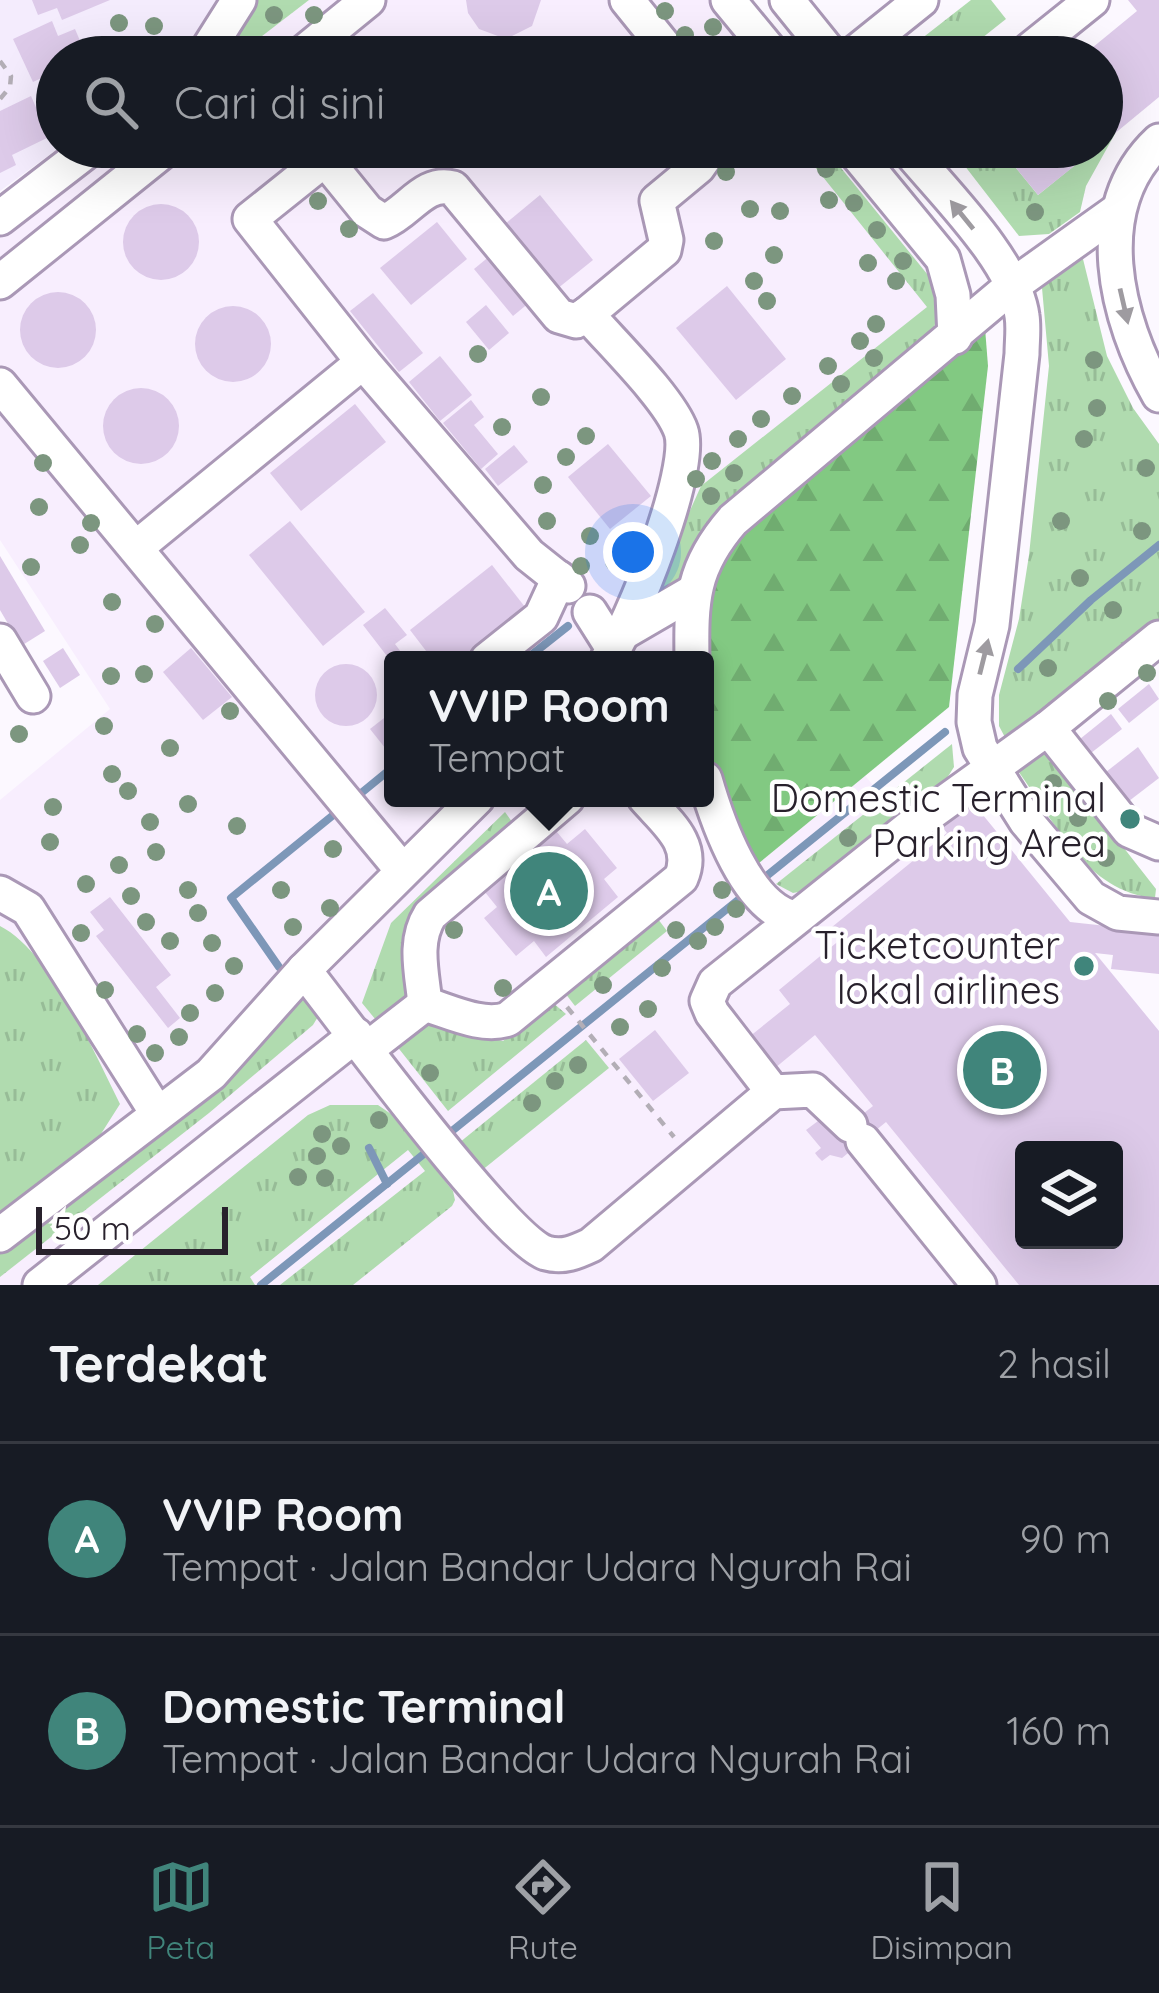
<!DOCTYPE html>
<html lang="id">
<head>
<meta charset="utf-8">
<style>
  body { margin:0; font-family:Quicksand,sans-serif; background:#242831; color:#f1f3f6 }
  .controls { position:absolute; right:36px; bottom:36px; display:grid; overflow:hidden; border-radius:12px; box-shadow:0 12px 48px #0002 }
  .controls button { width:108px; height:108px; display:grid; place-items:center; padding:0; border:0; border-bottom:3px solid #363941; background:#171b24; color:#f1f3f6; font:60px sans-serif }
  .scale { position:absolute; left:36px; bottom:30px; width:192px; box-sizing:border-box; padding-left:12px; border:6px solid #28212c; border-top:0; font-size:33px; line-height:42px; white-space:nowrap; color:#28212c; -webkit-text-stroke:9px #fff; paint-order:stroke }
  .you { position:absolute; left:633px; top:552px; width:42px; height:42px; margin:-30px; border:9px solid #fff; border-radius:50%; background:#1a73e8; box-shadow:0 0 0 18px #1a73e833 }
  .badge { display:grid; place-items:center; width:78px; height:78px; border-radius:50%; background:#40857b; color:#fff; font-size:39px; font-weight:700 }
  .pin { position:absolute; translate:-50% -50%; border:6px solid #fff; box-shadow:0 3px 12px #0006 }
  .popup { position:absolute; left:384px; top:651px; width:330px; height:156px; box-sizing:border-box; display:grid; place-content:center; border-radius:12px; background:#171b24; filter:drop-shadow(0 3px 9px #0005); font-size:39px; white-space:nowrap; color:#9ea1a6 }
  .popup b { font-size:45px; color:#f1f3f6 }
  .popup::after { content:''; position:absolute; left:50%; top:100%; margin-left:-24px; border:24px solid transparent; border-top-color:#171b24 }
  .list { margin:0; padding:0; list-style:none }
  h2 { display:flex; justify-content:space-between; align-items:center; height:156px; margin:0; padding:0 48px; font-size:51px }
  h2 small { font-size:39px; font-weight:400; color:#9ea1a6 }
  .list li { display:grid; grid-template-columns:78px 1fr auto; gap:36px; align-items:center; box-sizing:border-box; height:192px; padding:0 48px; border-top:3px solid #363941 }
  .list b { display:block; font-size:45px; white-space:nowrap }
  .list p { margin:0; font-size:39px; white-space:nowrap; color:#9ea1a6 }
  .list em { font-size:39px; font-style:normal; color:#9ea1a6 }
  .icon { flex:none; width:66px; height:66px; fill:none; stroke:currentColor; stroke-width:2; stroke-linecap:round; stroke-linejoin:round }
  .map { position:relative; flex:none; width:1159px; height:1285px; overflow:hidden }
  .search { position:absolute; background:#171b24; box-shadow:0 12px 48px #0002; left:36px; right:36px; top:36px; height:132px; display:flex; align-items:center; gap:30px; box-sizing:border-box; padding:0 42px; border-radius:66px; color:#9ea1a6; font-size:45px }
  .sheet { height:540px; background:#171b24 }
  nav { display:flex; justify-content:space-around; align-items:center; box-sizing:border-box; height:168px; border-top:3px solid #363941; background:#171b24; font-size:33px; color:#9ea1a6 }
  nav a { display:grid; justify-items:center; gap:6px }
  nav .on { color:#40857b }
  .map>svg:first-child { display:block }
</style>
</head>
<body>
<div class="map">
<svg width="1159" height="1285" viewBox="0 0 1159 1285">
  <defs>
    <pattern id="grass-tufts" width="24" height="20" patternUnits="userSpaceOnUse" patternTransform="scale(3)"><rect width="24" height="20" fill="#b0dbaf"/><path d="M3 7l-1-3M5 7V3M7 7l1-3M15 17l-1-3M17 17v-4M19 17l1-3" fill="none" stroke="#97bc97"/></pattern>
    <pattern id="forest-firs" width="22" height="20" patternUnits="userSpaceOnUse" patternTransform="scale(3)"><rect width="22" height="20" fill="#82c982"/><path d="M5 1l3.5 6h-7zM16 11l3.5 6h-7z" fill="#70ac70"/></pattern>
  </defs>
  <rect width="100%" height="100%" fill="#fcf8ff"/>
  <polygon fill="#f4ecfd" points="0,0 218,0 196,40 177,57 57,57 60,147 0,191"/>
  <g fill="#f8eefe" fill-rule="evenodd">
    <polygon points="309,0 742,0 788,57 235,57"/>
    <path d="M118,147H861L962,271L982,314L988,366L856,764L925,851L947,833L957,844L987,820L1159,1031V1285H0V800L110,709L0,540V237ZM393,660H705V798H393ZM1024,1150H1114V1240H1024Z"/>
  </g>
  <g fill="url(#grass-tufts)">
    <polygon points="249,0 309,0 235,57 219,57"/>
    <polygon points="971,0 991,0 1006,19 958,57 898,57"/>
    <polygon points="1116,132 1086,186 1080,212 1049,234 1019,236 961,161 974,147 999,147 1038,195"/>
    <path d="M799,147H824L932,280C942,301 939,317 930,337L679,585L663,596L654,591L701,486L927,307Z"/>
    <polygon points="1082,255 1107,356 1133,408 1159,444 1159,621 1008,743 999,726 999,695 1019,619 1029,555 1049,366 1042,288"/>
    <polygon points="952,744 954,767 947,778 808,890 793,893 776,884"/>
    <path d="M1037,749L1048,751L1156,889L1155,898C1086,892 1055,822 1018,771L1020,761Z"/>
    <path d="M505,812L515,826L512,835L409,916C398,942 418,986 403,1006C398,1013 387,1019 380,1025L362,1003L391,923Z"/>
    <polygon points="658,919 667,931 575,1006 565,993"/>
    <path d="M0,926C50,951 95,1054 120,1104L99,1137L0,1218Z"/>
    <polygon points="303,1000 319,1015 313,1025 209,1113 0,1277 0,1248 293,1004"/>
    <polygon points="552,1002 566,1014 448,1111 396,1045 426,1022 503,1041"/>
    <polygon points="586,1040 609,1068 476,1175 454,1147"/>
    <polygon points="330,1105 378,1105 391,1114 453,1191 455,1200 452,1206 353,1285 280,1285 425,1171 408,1150 250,1277 255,1285 98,1285 308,1115"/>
  </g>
  <polygon fill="url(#forest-firs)" points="985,328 988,366 949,707 759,863 722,800 711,773 705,722 709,577 722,545"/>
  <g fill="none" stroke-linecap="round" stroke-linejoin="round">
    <g stroke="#7d97b8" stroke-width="8">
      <polyline points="525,660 568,626"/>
      <polyline points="1018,669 1091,600 1159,545"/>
      <polyline points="360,794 393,767"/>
      <polyline points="759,882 945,732"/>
      <polyline points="279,967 231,898 337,812"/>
      <polyline points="447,1135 748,892"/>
      <polyline points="369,1148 387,1184"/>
      <polyline points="261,1285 430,1149"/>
    </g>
  </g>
  <g fill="#ddcae9" fill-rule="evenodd">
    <polygon points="32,0 110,0 62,20 57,8 38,15"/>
    <polygon points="466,0 541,0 532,26 506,39 479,29 468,13"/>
    <polygon points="1128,0 1159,0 1159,97 1102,144 1102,57 1081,57 1137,11"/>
    <polygon points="52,21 58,36 75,29 87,57 57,57 57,94 48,75 33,82 13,39"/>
    <polygon points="31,96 49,137 12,155 16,165 0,173 0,111"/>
    <polygon points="578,147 631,147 608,157"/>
    <polygon points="999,147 1098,147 1038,195"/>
    <polygon points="540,195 593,260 557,289 505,224"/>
    <circle cx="161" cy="242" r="38"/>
    <polygon points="437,222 467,259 411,305 380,268"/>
    <polygon points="491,255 530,302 513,316 474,269"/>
    <polygon points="727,286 786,359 736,400 676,328"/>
    <circle cx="58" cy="330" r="38"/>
    <polygon points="373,293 423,353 399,372 350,311"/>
    <polygon points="486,305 509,333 489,350 466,322"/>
    <circle cx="233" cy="344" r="38"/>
    <polygon points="440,356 472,395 440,421 409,382"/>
    <circle cx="141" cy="426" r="38"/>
    <polygon points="471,400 484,417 474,425 498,454 481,469 443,423"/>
    <polygon points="355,404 386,442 301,511 270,473"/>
    <polygon points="608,444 651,496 610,529 568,477"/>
    <polygon points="514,445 528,462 498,486 485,469"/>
    <polygon points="290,521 365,612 323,646 249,555"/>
    <polygon points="0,556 45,631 21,646 0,610"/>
    <polygon points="492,565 525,607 458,660 433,660 410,630"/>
    <polygon points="385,608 407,635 395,644 407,660 390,660 363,625"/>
    <polygon points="63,648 80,675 60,688 43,661"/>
    <polygon points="191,648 232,697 203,720 163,672"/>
    <circle cx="346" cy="695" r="31"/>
    <polygon points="1149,684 1159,699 1129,723 1118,709"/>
    <polygon points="393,711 393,758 370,729"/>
    <polygon points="1111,714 1122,729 1091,753 1080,739"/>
    <polygon points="1138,747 1159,778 1129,801 1106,772"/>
    <path d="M965,793L1070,922L1116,927L1159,920V974L1111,969L1113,955L1095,953L1159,1031V1285H1019L886,1122L842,1158L830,1155L822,1161L818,1157L815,1153L821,1148L806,1130L822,1118L836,1135L873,1106L815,1035L775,1068L749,1037L790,1004L779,990L841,939L832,927L947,833L935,818ZM1024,1150H1114V1240H1024Z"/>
    <polygon points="552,826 567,844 585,829 617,868 604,879 618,897 546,957 534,941 516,956 484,918 497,907 480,886"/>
    <polygon points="110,897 171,975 156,987 180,1018 168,1028 96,936 104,930 90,912"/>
    <polygon points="655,1030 689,1073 653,1101 619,1059"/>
  </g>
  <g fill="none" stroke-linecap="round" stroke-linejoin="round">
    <defs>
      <g id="minor">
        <polyline points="627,0 673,57"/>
        <polyline points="728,0 775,57"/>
        <polyline points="787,0 833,57"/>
        <polyline points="203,57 239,0"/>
        <polyline points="298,57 368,0"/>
        <polyline points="850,57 921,0"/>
        <polyline points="1021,57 1092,0"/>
        <path d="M1159,141C1087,208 1116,320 1159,395"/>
        <path d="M315,147L367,211L384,222C409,212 424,180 453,188L559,316L576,321L587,314"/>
        <polyline points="851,147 943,259 953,295 955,337"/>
        <path d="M906,147C941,190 1015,261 1022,316C1024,328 1022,342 1022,354L992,625L975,695L974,722L980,748L1026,821L1091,898L1118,913L1159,917"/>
        <polyline points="325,159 250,219 363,362 529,555 568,586"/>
        <polyline points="0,218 92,147"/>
        <polyline points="0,282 168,147"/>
        <polyline points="0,385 402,870"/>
        <polyline points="137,547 363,362"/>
        <polyline points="590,612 614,650"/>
        <polyline points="626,631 693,592"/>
        <polyline points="0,641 33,696"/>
        <polyline points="487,660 541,617 559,578"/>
        <path d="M607,660C631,626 694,469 681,431C670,399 611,342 587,314L664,250L666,240L657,201L698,167L712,147"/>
        <path d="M692,660C691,600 692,567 733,520L1012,286L1117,211"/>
        <polyline points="1048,728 1129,830 1159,843"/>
        <path d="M705,779C717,821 747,909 795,918"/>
        <path d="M567,798L430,915C413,942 422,973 425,1004C451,1012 483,1028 508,1019L681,878C696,844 666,822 645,798"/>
        <polyline points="0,893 28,909 157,1113"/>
        <path d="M304,970C342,1018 504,1239 546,1253C563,1258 576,1252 591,1245L773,1092L813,1090L850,1125"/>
        <polyline points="367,1049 425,1004"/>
        <polyline points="773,1092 712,1013 707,1001 715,983 908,829 1048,728 1159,638"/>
        <polyline points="863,1141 979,1285"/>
        <polyline points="0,1235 211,1074 304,970 477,798"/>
        <polyline points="40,1285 356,1035"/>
      </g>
    </defs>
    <use href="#minor" stroke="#aa98b6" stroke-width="39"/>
    <g stroke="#b3aeb6" stroke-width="4.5" stroke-dasharray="9 9" stroke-linecap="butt">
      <polyline points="0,61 11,76 10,87 0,99"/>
      <polyline points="567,1007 674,1137"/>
    </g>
    <use href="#minor" stroke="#fff" stroke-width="33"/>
  </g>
  <g fill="#7c967f">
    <circle cx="665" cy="11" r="9"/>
    <circle cx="274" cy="15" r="9"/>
    <circle cx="314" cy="15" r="9"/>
    <circle cx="119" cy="23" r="9"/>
    <circle cx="154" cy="26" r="9"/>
    <circle cx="713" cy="27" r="9"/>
    <circle cx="685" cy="35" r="9"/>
    <circle cx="826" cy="169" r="9"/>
    <circle cx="726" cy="172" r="9"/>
    <circle cx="829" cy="200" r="9"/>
    <circle cx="318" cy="201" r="9"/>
    <circle cx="854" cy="203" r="9"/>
    <circle cx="750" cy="209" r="9"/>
    <circle cx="780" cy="211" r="9"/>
    <circle cx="1035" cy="212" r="9"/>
    <circle cx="349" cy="229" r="9"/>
    <circle cx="877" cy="230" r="9"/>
    <circle cx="714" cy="241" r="9"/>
    <circle cx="774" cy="255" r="9"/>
    <circle cx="903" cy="261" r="9"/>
    <circle cx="868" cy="263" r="9"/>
    <circle cx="754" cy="281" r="9"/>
    <circle cx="896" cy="281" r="9"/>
    <circle cx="767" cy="301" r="9"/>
    <circle cx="876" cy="324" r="9"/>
    <circle cx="860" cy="341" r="9"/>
    <circle cx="478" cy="354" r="9"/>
    <circle cx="874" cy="358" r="9"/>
    <circle cx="1094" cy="360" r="9"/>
    <circle cx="828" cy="366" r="9"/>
    <circle cx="841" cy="384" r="9"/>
    <circle cx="792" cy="396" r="9"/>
    <circle cx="541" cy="397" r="9"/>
    <circle cx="1097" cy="408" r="9"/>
    <circle cx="761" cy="419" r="9"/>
    <circle cx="502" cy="427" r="9"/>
    <circle cx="586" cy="436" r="9"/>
    <circle cx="738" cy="439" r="9"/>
    <circle cx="1084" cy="439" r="9"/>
    <circle cx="566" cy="457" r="9"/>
    <circle cx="712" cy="461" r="9"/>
    <circle cx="43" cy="463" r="9"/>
    <circle cx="1146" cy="468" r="9"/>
    <circle cx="734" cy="473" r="9"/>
    <circle cx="696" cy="479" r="9"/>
    <circle cx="543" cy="485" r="9"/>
    <circle cx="711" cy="496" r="9"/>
    <circle cx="39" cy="507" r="9"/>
    <circle cx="547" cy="521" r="9"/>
    <circle cx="1061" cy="521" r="9"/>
    <circle cx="91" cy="523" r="9"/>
    <circle cx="1142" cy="531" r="9"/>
    <circle cx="590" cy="536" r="9"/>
    <circle cx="633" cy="537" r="9"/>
    <circle cx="80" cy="545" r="9"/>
    <circle cx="614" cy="562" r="9"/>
    <circle cx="581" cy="566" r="9"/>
    <circle cx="31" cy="567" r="9"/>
    <circle cx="1080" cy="578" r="9"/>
    <circle cx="112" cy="602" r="9"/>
    <circle cx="1113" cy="610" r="9"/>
    <circle cx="155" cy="624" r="9"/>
    <circle cx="1048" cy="668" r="9"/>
    <circle cx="1147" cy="673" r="9"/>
    <circle cx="144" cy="674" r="9"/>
    <circle cx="111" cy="676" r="9"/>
    <circle cx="1108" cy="701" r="9"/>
    <circle cx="230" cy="711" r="9"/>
    <circle cx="104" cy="726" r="9"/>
    <circle cx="19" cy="734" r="9"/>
    <circle cx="170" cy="748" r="9"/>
    <circle cx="112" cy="774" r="9"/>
    <circle cx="1053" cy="783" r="9"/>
    <circle cx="128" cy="791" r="9"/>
    <circle cx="908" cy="795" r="9"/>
    <circle cx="188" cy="804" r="9"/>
    <circle cx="53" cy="807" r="9"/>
    <circle cx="1078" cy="818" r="9"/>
    <circle cx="150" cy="822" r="9"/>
    <circle cx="237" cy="826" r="9"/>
    <circle cx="848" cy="838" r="9"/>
    <circle cx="50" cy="842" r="9"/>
    <circle cx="333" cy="849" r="9"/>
    <circle cx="156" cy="852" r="9"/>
    <circle cx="1106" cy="858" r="9"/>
    <circle cx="119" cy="865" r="9"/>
    <circle cx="86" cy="884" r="9"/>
    <circle cx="188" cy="890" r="9"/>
    <circle cx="281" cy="890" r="9"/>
    <circle cx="722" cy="890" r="9"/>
    <circle cx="131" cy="896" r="9"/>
    <circle cx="330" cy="908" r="9"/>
    <circle cx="736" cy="909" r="9"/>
    <circle cx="198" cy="913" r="9"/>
    <circle cx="146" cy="922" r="9"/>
    <circle cx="293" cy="927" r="9"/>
    <circle cx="715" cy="927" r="9"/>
    <circle cx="454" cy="930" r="9"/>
    <circle cx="676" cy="930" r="9"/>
    <circle cx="81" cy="933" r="9"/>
    <circle cx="170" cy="941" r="9"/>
    <circle cx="698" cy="941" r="9"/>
    <circle cx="212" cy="943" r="9"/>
    <circle cx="234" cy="966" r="9"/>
    <circle cx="662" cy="968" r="9"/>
    <circle cx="603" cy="985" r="9"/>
    <circle cx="503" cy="988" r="9"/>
    <circle cx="105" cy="990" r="9"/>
    <circle cx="215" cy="993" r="9"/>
    <circle cx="648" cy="1009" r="9"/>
    <circle cx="190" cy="1013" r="9"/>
    <circle cx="620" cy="1027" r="9"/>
    <circle cx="137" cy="1034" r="9"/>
    <circle cx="179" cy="1037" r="9"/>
    <circle cx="155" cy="1053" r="9"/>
    <circle cx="578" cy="1065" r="9"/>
    <circle cx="430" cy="1073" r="9"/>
    <circle cx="555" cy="1081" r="9"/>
    <circle cx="532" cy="1103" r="9"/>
    <circle cx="379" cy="1120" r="9"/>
    <circle cx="322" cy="1134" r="9"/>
    <circle cx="341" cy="1146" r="9"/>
    <circle cx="317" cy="1156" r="9"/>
    <circle cx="298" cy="1177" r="9"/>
    <circle cx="325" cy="1178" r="9"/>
  </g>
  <defs><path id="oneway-solid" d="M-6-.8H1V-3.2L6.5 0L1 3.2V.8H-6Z" transform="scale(3)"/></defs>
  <g fill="#9e9ba0">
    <use href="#oneway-solid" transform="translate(962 215) rotate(-129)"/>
    <use href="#oneway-solid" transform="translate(1124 306) rotate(77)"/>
    <use href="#oneway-solid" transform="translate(984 657) rotate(-76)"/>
  </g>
  <g fill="#40857b" stroke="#fff" stroke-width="4.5">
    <circle cx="1130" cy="819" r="12"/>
    <circle cx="1084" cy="966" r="12"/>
  </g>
  <g text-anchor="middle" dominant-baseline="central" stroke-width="9" stroke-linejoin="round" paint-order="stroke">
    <g font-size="39" fill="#28212c" stroke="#fff" text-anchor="end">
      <text x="1106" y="797">Domestic Terminal<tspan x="1106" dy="45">Parking Area</tspan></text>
      <text x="1060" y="944">Ticketcounter<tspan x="1060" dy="45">lokal airlines</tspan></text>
    </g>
  </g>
</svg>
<div class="controls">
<button><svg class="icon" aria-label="layers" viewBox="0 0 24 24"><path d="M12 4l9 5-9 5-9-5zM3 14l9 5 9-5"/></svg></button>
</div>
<div class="scale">50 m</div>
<div class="you"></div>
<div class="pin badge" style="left:549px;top:891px">A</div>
<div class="popup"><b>VVIP Room</b>Tempat</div>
<div class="pin badge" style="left:1002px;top:1070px">B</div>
<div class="search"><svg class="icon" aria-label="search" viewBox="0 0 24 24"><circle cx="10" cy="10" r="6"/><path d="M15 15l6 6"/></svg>Cari di sini</div>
</div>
<section class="sheet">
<h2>Terdekat<small>2 hasil</small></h2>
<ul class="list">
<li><span class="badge">A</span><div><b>VVIP Room</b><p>Tempat · Jalan Bandar Udara Ngurah Rai</p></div><em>90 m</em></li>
<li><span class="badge">B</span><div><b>Domestic Terminal</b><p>Tempat · Jalan Bandar Udara Ngurah Rai</p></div><em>160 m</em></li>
</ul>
</section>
<nav>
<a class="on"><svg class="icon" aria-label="map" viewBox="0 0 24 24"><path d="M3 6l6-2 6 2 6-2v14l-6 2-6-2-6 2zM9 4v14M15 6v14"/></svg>Peta</a>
<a><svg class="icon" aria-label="directions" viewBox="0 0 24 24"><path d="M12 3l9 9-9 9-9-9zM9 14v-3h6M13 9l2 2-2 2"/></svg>Rute</a>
<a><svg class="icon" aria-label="saved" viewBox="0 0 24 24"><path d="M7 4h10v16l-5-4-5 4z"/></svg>Disimpan</a>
</nav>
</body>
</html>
